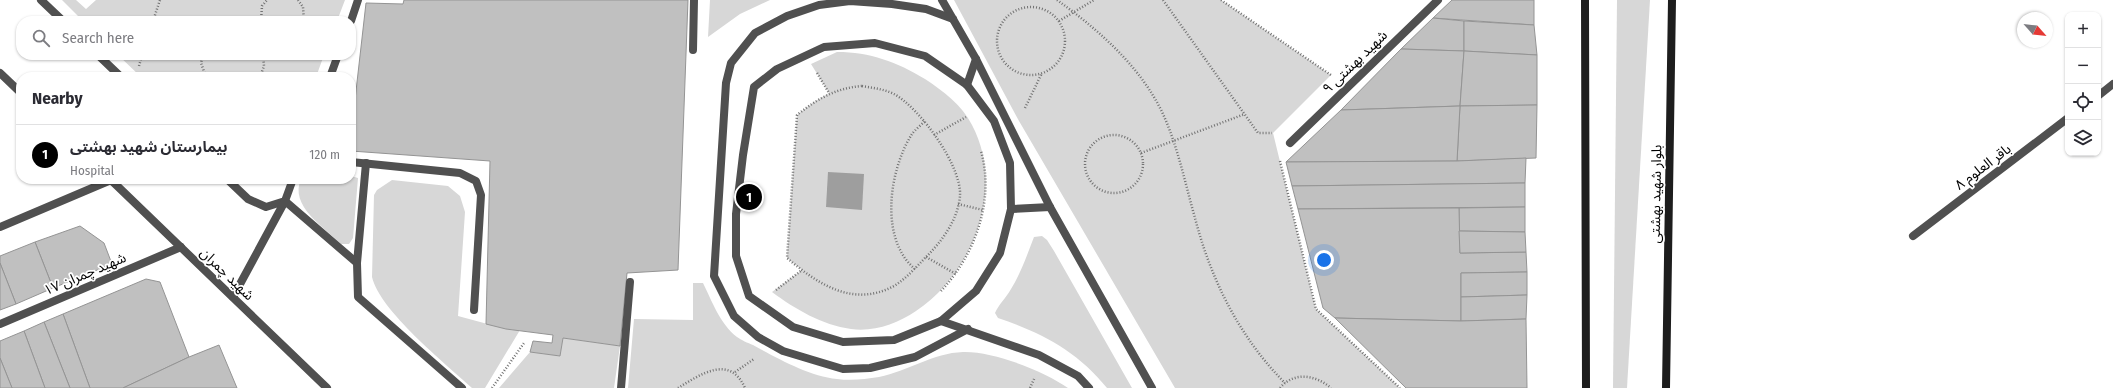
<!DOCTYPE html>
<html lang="en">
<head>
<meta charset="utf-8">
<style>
  body { margin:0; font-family:"Fira Sans Condensed","Noto Sans Arabic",sans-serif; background:#f2f2f3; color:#2b2b33 }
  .controls { position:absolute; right:12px; top:12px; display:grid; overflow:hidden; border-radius:8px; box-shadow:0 1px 3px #0004 }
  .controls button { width:36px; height:36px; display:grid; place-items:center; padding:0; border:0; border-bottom:1px solid #e1e1e2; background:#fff; color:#2b2b33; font:20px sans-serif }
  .compass { position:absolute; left:2017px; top:12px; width:36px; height:36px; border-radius:50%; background:#fff; box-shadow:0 1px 3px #0004; rotate:117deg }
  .you { position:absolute; left:1324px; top:260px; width:14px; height:14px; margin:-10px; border:3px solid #fff; border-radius:50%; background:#1a73e8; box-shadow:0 0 0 6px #1a73e833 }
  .badge { display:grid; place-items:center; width:26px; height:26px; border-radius:50%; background:#000; color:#fff; font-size:13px; font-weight:700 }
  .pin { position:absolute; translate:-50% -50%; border:2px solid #fff; box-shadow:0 1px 4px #0006 }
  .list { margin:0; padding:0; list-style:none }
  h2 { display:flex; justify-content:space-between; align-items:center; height:52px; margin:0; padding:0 16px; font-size:17px }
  h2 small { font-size:13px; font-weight:400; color:#7c7c81 }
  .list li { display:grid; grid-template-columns:26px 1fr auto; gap:12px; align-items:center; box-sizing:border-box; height:60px; padding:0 16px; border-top:1px solid #e1e1e2 }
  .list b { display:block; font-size:15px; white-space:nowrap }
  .list p { margin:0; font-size:13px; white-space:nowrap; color:#7c7c81 }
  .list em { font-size:13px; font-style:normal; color:#7c7c81 }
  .icon { flex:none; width:22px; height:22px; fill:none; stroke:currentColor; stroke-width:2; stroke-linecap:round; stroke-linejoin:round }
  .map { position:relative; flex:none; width:2113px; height:388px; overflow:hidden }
  .search { position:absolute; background:#fff; box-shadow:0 1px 3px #0004; left:16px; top:16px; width:340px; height:44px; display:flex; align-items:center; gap:10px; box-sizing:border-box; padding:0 14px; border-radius:16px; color:#7c7c81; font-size:15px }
  .panel { position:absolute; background:#fff; box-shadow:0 1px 3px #0004; left:16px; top:72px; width:340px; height:112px; border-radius:16px }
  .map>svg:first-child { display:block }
</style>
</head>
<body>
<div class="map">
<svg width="2113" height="388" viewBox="0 0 2113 388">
  <rect width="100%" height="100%" fill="#fff"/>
  <g fill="#d7d7d7">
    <polygon points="62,0 76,0 86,9 96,0 345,0 337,21 83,21"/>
    <polygon points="710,0 770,0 740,14 708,37"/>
    <polygon points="954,0 1221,0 1331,75 1273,133 1316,309 1400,388 1175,388 1019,121"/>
    <polygon points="1617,0 1650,0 1627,388 1613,388"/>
    <path d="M837,52C870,52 897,62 925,79C943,91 962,105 972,125C1006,189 973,273 916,311C897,324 874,332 851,329C822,325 795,309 772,292L802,270L787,258L797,115L814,102L829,93L811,64Z"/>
    <polygon points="118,55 324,55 316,77 141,77"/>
    <path d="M351,176L358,178L353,238L349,244H341C324,227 289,206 301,179H351Z"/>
    <path d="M392,180L448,186L460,196L465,212L458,316L506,329L520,330L485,388H472C445,363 380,311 372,277L374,195L377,190Z"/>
    <path d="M1042,236L1047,240L1054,251L1132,388H1107C1077,351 1042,333 998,318L995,313C999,304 1006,298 1011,289C1021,273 1027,255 1034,237Z"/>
    <path d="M693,283H703C712,301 720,324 737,337C741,340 748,343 753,345C777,358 809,376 837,379C852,381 865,379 879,377C908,371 933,353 963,352C993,351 1044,371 1068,388H628L634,319L693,320Z"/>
    <polygon points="563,338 620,346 614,388 499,388 530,352 560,356"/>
  </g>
  <polygon fill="#9e9e9e" points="828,172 864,174 862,210 826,207"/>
  <g fill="#c0c0c0" stroke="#949494">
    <polygon points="404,0 688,0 678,270 627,273 620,346 563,338 560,356 530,352 533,341 552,343 553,335 506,329 486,324 490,161 351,151 351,135 366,3 403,4"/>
    <polygon points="1452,0 1534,0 1534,25 1433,18"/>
    <polygon points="1433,18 1464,21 1464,51 1401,49"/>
    <polygon points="1464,21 1534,25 1537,55 1464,51"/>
    <polygon points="1401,49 1464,51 1460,106 1341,110"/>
    <polygon points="1464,51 1537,55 1537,105 1460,106"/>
    <polygon points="1537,105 1536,158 1457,161 1460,106"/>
    <polygon points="1460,106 1457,161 1286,162 1341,110"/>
    <polygon points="1526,158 1525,183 1292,186 1286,162 1457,161"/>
    <polygon points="1525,183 1525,207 1298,209 1292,186"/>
    <polygon points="1525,207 1525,232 1459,231 1459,208"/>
    <polygon points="1459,208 1460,253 1526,252 1527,272 1461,273 1461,321 1335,318 1323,308 1298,209"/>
    <polygon points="80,226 104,243 112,264 53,288 35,242"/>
    <polygon points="1459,231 1525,232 1526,252 1460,253"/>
    <polygon points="35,242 53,288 16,304 0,263 0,256"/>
    <polygon points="0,263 16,304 0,310"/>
    <polygon points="1527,272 1527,295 1461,297 1461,273"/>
    <polygon points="146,279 160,282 189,357 123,388 90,388 63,314"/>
    <polygon points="1527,295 1526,319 1461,321 1461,297"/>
    <polygon points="63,314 90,388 70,388 44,322"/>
    <polygon points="1335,318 1461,321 1526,319 1527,388 1406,388"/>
    <polygon points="44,322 70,388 45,388 24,331"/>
    <polygon points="24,331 45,388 12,388 0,358 0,341"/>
    <polygon points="219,345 237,388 123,388 189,357"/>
    <polygon points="0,358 12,388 0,388"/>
  </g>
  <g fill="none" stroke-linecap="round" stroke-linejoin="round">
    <g stroke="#727272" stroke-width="2.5" stroke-dasharray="1 2" stroke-linecap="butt">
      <polyline points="298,0 303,7 304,21"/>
      <path d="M1057,0C1099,30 1141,67 1163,114C1178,147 1185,183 1195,218C1211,280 1240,338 1285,383"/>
      <polyline points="1163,0 1258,133 1272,133"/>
      <polyline points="1221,0 1331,75"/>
      <circle cx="1031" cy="41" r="34"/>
      <polyline points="153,21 160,0"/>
      <polyline points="261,21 262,6 267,0"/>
      <polyline points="1059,21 1094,0"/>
      <polyline points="203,55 201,63 206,77"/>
      <polyline points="139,66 142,55"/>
      <polyline points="817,73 829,93"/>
      <polyline points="260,77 264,66 263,55"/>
      <path d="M862,86C873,88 884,89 894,94C920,108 962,166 960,196C958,219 943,240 927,256C917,266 907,278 894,286C853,308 818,284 787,258L797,115C817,99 836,88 862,86Z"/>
      <polyline points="1025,108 1042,73"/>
      <polyline points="934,135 966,117"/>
      <circle cx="1114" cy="164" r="29"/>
      <polyline points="1141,153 1245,114"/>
      <polyline points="1280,161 1316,309 1400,388"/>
      <polyline points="958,204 983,210"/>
      <polyline points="926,257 956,274"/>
      <path d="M915,269C879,239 889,170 912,134C915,130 921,125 925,121"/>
      <polyline points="776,290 802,270"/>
      <path d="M941,291C975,255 995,200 981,151"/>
      <polyline points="735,372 754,359"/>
      <polyline points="492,388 524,343"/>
      <path d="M678,388C701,374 730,354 745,388"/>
      <polyline points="1030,388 1035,377"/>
      <path d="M1280,388C1294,371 1316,375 1331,388"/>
    </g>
    <g stroke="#505050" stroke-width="8">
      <polyline points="41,0 63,21"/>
      <polyline points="942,0 976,59 1050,207 1152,388"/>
      <polyline points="953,19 926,9 892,4 850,1 819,5 787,16 755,33 731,63 726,83 714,276 734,316 758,337 783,351 843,369 870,368 915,357 968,329"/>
      <polyline points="351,21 358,0"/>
      <polygon points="875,43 925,56 967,85 994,121 1010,163 1011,209 1000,253 976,291 941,321 894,340 843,342 793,327 749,296 736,256 736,214 743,155 754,87 777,69 824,47"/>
      <polyline points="693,50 694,0"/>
      <polyline points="98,55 121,77"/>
      <polyline points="330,77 338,55"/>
      <polyline points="967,85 976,59"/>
      <polyline points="351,162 460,173 476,181 481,195 474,310"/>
      <polyline points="227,179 248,199 266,207 285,201 293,179"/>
      <polyline points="1011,209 1050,207"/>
      <polyline points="357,263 366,163"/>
      <polyline points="233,297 285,201 357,263 358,297 462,388"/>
      <polyline points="941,321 1039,355 1078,376 1089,388"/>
      <polyline points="621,388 630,282"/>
    </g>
    <g stroke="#505050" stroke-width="8">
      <polyline points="2098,96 2113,84"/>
      <polyline points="1290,143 1438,0"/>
      <polyline points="0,227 111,180"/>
      <polyline points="1913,236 2068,118"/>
      <polyline points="0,324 181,247"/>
    </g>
    <g stroke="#505050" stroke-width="8">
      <polyline points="0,73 21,93"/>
      <polyline points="110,179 327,388"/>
    </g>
    <g stroke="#1d1d1d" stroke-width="8">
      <polyline points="1585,0 1586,388"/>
      <polyline points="1666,388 1672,0"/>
    </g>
  </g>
  <g text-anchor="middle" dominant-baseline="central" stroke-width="3.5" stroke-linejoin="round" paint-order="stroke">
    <g font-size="14" fill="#000" stroke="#fff">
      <text transform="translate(1355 62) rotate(-44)">شهید بهشتی ۹</text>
      <text transform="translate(1983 167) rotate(-37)">باقر العلوم ۸</text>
      <text transform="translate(1656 194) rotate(-89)">بلوار شهید بهشتی</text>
      <text transform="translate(85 274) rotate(-23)">شهید چمران ۱۷</text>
      <text transform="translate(227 274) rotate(44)">شهید چمران</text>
    </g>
  </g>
</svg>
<div class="controls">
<button>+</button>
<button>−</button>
<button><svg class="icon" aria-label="locate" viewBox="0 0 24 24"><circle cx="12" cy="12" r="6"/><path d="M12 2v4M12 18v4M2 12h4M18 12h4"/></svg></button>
<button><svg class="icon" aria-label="layers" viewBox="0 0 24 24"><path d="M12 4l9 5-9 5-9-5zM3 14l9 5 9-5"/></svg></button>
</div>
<svg class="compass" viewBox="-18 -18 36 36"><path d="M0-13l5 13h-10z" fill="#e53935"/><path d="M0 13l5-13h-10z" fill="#7c7c81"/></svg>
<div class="you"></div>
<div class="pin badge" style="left:749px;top:197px">1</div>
<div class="search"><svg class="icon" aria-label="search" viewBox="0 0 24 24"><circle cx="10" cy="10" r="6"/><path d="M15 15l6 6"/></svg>Search here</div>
<section class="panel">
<h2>Nearby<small></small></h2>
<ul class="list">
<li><span class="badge">1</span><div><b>بیمارستان شهید بهشتی</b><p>Hospital</p></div><em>120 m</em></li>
</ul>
</section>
</div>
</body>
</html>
